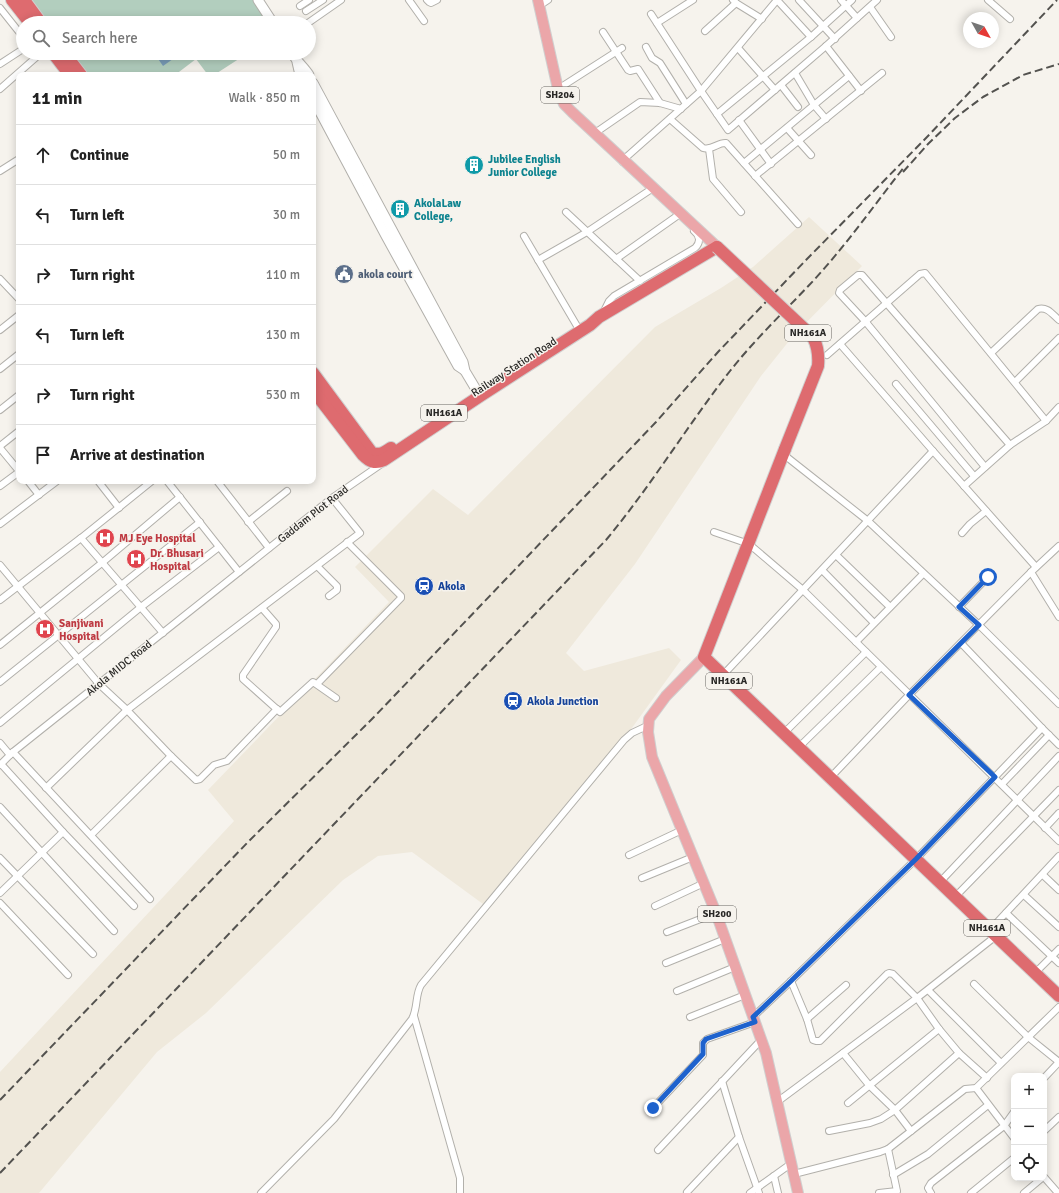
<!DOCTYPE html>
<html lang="en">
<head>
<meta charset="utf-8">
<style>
  body { margin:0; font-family:Signika,sans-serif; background:#f6f6f6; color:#222 }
  .controls { position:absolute; right:12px; bottom:12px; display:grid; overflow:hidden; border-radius:8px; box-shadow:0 2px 10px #0003 }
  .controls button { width:36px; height:36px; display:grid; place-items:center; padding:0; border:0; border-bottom:1px solid #e0e0e0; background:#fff; color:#222; font:20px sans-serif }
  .compass { position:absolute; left:963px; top:12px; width:36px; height:36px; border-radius:50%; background:#fff; box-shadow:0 2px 10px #0003; rotate:130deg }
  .stop { position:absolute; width:12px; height:12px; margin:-9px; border:3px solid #1e62cd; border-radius:50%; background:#fff }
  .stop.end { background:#1e62cd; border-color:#fff; box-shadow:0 1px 4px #0008 }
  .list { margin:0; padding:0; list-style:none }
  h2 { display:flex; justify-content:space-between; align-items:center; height:52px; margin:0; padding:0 16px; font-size:17px }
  h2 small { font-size:13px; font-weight:400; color:#767676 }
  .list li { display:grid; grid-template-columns:26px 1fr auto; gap:12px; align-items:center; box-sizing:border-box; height:60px; padding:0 16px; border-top:1px solid #e0e0e0 }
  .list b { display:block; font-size:15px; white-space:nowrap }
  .list em { font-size:13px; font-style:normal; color:#767676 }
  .icon { flex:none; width:22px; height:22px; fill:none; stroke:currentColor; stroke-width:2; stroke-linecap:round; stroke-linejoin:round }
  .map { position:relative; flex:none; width:1059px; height:1193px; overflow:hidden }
  .search { position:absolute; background:#fff; box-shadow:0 2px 10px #0003; left:16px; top:16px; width:300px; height:44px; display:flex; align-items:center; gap:10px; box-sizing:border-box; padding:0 14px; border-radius:22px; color:#767676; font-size:15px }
  .panel { position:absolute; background:#fff; box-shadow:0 2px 10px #0003; left:16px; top:72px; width:300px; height:412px; border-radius:8px }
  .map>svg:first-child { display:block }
</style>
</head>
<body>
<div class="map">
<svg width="1059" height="1193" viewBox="0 0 1059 1193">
  <rect width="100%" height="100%" fill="#f6f3ed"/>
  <polygon fill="#efe9dc" points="809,217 862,266 793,336 761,376 635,564 566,653 584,671 669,648 681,660 629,732 483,904 412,852 378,856 343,880 206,1013 157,1052 39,1193 0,1193 0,1072 234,821 208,790 389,602 355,567 433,489 468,515 655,327 721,288 753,267"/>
  <g fill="#b2cebe">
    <polygon points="25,0 253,0 267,23 43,23"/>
    <polygon points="66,53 248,53 214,75 208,75 196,59 175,75 83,75"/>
  </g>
  <polygon fill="#799cb8" points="154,53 179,53 180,54 163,66"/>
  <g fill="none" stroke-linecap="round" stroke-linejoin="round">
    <defs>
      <g id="street">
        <polyline points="409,0 424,21"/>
        <polyline points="427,0 429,2 431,3 437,0"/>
        <polyline points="733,0 736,3 762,19"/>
        <polyline points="777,0 811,37"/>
        <polyline points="799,0 835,39"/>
        <polyline points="841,0 857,18"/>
        <polyline points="988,0 1010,19"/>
        <polyline points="300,6 309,0"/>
        <polyline points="539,6 548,0"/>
        <polyline points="870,7 891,37"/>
        <polyline points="0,8 23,37"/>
        <polyline points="306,11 323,0"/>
        <polyline points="651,14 701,91 728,130 826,46 877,0"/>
        <polyline points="308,23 341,0"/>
        <polyline points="657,23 693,0"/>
        <polyline points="705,31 736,3"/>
        <polyline points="603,32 628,70 630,71 638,69 660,103"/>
        <polyline points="826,46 861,91"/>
        <polyline points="646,47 652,58 660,63 686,104"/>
        <polyline points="738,48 775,90"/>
        <polyline points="0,64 23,49"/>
        <polyline points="795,73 814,105 826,119"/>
        <polyline points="781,85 798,107"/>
        <polyline points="0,89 41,53"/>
        <polyline points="558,89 622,48"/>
        <polyline points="717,114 811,37 852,0"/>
        <path d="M670,119L703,148C712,151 718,142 726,143L798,224"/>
        <polyline points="739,120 771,164"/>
        <polyline points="787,128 811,155"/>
        <polyline points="595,133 640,102 660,103 681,109"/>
        <polyline points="709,149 713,179 741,212"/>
        <polyline points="623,162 623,160 701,91 777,0"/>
        <polyline points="744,163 849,76"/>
        <polyline points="0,171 19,159"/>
        <polyline points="755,176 882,73"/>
        <polyline points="566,212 640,281"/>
        <polyline points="524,236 577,326"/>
        <polyline points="616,259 677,216"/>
        <polyline points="538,260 587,232 650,190"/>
        <polyline points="0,279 19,299"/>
        <path d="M604,311L609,301L614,296L695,248C701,242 700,236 694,231"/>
        <polyline points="0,330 19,315"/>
        <polyline points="840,344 933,451 1036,567"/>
        <path d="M991,353L1038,309C1047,306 1053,315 1059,320"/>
        <polyline points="827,355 920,274 925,273 1046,421 1059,407"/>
        <polyline points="0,369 19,354"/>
        <polyline points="1015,382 1059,338"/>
        <polyline points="896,384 974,476"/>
        <polyline points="0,410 19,395"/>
        <polyline points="0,446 19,431"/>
        <polyline points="0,448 19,471"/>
        <polyline points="783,454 868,521 979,625 1059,704"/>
        <polyline points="985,467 865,321 839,293 840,290 858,275 862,275 1010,445"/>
        <polyline points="28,481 39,495"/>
        <polyline points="98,481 119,508"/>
        <polyline points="167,481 239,572"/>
        <polyline points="217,481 269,548"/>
        <polyline points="0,486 19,472"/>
        <polyline points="964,486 1010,445 1046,421"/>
        <polyline points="248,522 287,491"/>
        <polyline points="0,524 57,481"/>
        <polyline points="714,532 749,544 803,590 1059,841"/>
        <polyline points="962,533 970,524 986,511"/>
        <polyline points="81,538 163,633"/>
        <polyline points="836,555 890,607"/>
        <polyline points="0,565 99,684 127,710 360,533 332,498"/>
        <polyline points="317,566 337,586 337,590 329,596"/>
        <polyline points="822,570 874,623"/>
        <polyline points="1031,572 1059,617"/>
        <polyline points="0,600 81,538 152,481"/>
        <polyline points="959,607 988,577"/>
        <polyline points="262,608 276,624 276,627 243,675 243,679 280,712 313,682 336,698"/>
        <polyline points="856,642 923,574"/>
        <polyline points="961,643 1042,728 1059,745"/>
        <polyline points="0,645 103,562 180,497"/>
        <polyline points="723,675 933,451"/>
        <polyline points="0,682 200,522"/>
        <polyline points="317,684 401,598 401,596 347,542"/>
        <polyline points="0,723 141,607 219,547"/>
        <polyline points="784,733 866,652"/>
        <polyline points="0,743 10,755"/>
        <polyline points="799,747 881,667"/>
        <polyline points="13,752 150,899"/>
        <polyline points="1,764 63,832 134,906"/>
        <polyline points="0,765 13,752 332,498 380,465 379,463"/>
        <polyline points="830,778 909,695 1031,572 1059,546"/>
        <polyline points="1002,784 1049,735"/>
        <polyline points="46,788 127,710 171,756 196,780 200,779 214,765 227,761 277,709"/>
        <polyline points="0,807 114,931"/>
        <polyline points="1045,828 1059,813"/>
        <polyline points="91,835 171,756"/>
        <polyline points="629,855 682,830"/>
        <polyline points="0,858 93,954"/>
        <polyline points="1043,875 1059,890"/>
        <polyline points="642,878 693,857"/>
        <polyline points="940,882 1059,756"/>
        <polyline points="0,893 63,832"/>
        <polyline points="1024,895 1059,927"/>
        <polyline points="955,897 1059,790"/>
        <polyline points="0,903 68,975"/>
        <polyline points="655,906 704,883"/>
        <polyline points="1006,913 1059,963"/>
        <polyline points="990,930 1059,856"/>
        <polyline points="667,932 716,913"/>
        <polyline points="666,963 725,939"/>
        <polyline points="1035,973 1059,949"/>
        <polyline points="791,981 807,1019 813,1040 816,1041 820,1041 887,974 889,973 893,974 917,998 939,1029 959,1053 987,1078"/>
        <polyline points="974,984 1028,1037 1059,1062"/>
        <polyline points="928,990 1001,1063"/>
        <polyline points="677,991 735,967"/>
        <polyline points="414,1016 460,1178 460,1193"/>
        <polyline points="690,1017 745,995"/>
        <polyline points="753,1017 791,981 916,859 1042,728"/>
        <polyline points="807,1019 846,985"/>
        <polyline points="843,1053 869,1085 895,1110 911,1131"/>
        <polyline points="1044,1078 1059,1062"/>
        <polyline points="722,1081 739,1137 759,1193"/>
        <polyline points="976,1088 1014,1138"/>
        <polyline points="777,1102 917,998 996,936"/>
        <polyline points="848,1103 939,1029"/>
        <polyline points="653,1108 703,1055 703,1043 707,1039 755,1022"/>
        <polyline points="829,1131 870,1123 881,1119 895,1110 959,1053"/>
        <polyline points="1044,1131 1059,1117"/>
        <polyline points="658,1150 761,1040"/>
        <polyline points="794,1174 880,1152 888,1149 965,1089 976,1088 1059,1007"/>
        <polyline points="893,1175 928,1154 988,1105"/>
        <polyline points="774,1176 778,1193"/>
        <polyline points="1044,1177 1058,1193"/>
        <polyline points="687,1192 739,1137"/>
        <path d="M261,1193L334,1119L412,1019C418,1008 415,995 421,985L624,740L632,733L649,725"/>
        <polyline points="750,1193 792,1163"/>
        <polyline points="879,1193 897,1191 888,1149"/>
        <polyline points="931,1193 928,1188 931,1183 1004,1126 1014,1112"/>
        <polyline points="971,1193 1014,1158"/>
        <polyline points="1024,1193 1042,1178"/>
      </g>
      <g id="secondary">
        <polyline points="258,0 273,23"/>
        <path d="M292,53C297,62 304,67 309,75"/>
        <polyline points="297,62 300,75"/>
        <polyline points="313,83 463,362 465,371 480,396"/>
        <polyline points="313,99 386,236 458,366 464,370"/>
      </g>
      <g id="primary">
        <polyline points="538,0 558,89 564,104 572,112 717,247"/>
        <polyline points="704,657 666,696 649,719 648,732 652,757 716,913 766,1053 798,1193"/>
      </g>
      <g id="highway">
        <polyline points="12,0 30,23"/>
        <polyline points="24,0 41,23"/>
        <polyline points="53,53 70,75"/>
        <polyline points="64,53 81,75"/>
        <path d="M313,373L372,453C380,455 384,453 391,448"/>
        <path d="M313,390L363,455C370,462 375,464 384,460L480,396L590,325L599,317L717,247"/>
        <polyline points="785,449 704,657 1059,996"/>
      </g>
    </defs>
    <use href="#street" stroke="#b2b0ab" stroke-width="8"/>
    <use href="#secondary" stroke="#b2b0ab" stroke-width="11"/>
    <use href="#primary" stroke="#d0cfcf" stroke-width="12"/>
    <use href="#highway" stroke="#d0cfcf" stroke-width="14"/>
    <use href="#street" stroke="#fff" stroke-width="6"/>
    <use href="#secondary" stroke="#fff" stroke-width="9"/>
    <use href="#primary" stroke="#eba6a9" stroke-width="10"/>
    <use href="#highway" stroke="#de6b6f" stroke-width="12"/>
    <g stroke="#53524f" stroke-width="2" stroke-dasharray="8 4" stroke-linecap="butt">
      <polyline points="903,172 928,144 955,118 983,97 1023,75 1059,64"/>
      <polyline points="0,1100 248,842 375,716 656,422 718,352 806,260 927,137 1057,0"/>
      <path d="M0,1173L606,540C651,486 687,426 730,371C756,338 786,310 814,280C847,244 875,204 905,166"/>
    </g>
    <defs>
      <path id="highway-bridge" d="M717,247L813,337C818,347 819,355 818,366L785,449"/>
    </defs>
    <use href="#highway-bridge" stroke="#d0cfcf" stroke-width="14" stroke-linecap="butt"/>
    <use href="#highway-bridge" stroke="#de6b6f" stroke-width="12"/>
  </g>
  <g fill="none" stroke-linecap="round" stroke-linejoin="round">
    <polyline stroke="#1e62cd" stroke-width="5" points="653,1108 703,1054 703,1043 706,1039 755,1022 753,1017 791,981 916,859 995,777 909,695 979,625 959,607 988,577"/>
  </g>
  <defs>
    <symbol id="building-disc" viewBox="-11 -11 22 22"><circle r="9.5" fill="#0f9aa8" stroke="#f6f3ed"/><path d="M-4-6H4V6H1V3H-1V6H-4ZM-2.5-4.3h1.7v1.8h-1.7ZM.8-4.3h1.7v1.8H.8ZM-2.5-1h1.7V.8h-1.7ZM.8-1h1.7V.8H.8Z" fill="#fff"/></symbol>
    <symbol id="civic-disc" viewBox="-11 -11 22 22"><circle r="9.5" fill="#5c6f8a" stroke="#f6f3ed"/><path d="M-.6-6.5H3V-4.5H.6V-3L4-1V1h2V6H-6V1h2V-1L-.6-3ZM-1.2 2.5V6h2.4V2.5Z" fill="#fff"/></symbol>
    <symbol id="hospital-disc" viewBox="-11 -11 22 22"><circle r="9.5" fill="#e0444e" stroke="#f6f3ed"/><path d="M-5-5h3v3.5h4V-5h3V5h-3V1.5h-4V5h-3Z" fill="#fff"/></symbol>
    <symbol id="station-disc" viewBox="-11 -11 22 22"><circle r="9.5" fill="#1a4fb4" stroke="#f6f3ed"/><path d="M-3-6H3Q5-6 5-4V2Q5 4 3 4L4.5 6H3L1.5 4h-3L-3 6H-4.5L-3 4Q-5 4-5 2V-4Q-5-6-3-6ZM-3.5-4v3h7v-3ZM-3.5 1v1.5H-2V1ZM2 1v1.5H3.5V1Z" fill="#fff"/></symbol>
  </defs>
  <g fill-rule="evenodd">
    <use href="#building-disc" x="463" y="154" width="22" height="22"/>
    <use href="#building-disc" x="389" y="198" width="22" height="22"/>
    <use href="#civic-disc" x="333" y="263" width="22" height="22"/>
    <use href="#hospital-disc" x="94" y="527" width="22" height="22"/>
    <use href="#hospital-disc" x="125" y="548" width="22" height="22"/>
    <use href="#station-disc" x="413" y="575" width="22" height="22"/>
    <use href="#hospital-disc" x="34" y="618" width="22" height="22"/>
    <use href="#station-disc" x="502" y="690" width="22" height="22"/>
  </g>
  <g text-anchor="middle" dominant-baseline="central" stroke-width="3" stroke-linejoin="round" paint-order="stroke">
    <g fill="#f6f3ed" stroke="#666461" stroke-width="1">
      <rect x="541" y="87" width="38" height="16" rx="3"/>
      <rect x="785" y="325" width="46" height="16" rx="3"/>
      <rect x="421" y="405" width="46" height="16" rx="3"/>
      <rect x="706" y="673" width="46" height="16" rx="3"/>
      <rect x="698" y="906" width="38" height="16" rx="3"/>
      <rect x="964" y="920" width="46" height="16" rx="3"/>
    </g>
    <g font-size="10" font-weight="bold" fill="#282725">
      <text x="560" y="95">SH204</text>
      <text x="808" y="333">NH161A</text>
      <text x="444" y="413">NH161A</text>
      <text x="729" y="681">NH161A</text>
      <text x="717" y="914">SH200</text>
      <text x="987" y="928">NH161A</text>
    </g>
    <g font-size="11" font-weight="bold" fill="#0d838f" stroke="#f6f3ed" text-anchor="start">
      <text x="488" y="159">Jubilee English<tspan x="488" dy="13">Junior College</tspan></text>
      <text x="414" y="203">AkolaLaw<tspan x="414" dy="13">College,</tspan></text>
    </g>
    <g font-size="11" font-weight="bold" fill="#4e5e75" stroke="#f6f3ed" text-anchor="start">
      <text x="358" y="274">akola court</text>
    </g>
    <g font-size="11" fill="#282725" stroke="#f6f3ed">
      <text transform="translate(514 367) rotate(-33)">Railway Station Road</text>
      <text transform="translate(313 514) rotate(-38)">Gaddam Plot Road</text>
      <text transform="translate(119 668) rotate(-39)">Akola MIDC Road</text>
    </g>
    <g font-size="11" font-weight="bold" fill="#be3a42" stroke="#f6f3ed" text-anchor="start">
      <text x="119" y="538">MJ Eye Hospital</text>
      <text x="150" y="553">Dr. Bhusari<tspan x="150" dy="13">Hospital</tspan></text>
      <text x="59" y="623">Sanjivani<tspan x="59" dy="13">Hospital</tspan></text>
    </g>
    <g font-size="11" font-weight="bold" fill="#164399" stroke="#f6f3ed" text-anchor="start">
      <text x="438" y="586">Akola</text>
      <text x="527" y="701">Akola Junction</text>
    </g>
  </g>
</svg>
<div class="controls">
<button>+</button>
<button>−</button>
<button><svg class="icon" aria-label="locate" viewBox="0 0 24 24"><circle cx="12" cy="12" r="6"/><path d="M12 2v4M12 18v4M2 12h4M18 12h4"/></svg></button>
</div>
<svg class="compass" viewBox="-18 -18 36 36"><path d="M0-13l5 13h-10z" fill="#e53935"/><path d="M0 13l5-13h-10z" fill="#767676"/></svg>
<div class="stop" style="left:988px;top:577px"></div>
<div class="stop end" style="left:653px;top:1108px"></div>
<div class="search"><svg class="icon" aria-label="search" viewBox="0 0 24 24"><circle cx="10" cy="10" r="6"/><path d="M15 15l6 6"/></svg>Search here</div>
<section class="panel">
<h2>11 min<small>Walk · 850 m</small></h2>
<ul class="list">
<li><svg class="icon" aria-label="ahead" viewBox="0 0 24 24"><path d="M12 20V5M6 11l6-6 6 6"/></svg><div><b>Continue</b></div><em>50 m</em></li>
<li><svg class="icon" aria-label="left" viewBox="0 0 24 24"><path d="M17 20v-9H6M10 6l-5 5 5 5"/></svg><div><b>Turn left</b></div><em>30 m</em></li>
<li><svg class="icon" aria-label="right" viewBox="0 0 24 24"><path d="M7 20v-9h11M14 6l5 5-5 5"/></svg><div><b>Turn right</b></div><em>110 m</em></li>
<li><svg class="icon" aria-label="left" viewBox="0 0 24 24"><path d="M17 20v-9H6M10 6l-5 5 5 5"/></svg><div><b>Turn left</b></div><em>130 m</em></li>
<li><svg class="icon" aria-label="right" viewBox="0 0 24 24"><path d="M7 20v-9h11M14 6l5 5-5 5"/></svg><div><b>Turn right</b></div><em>530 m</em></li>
<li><svg class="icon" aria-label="arrive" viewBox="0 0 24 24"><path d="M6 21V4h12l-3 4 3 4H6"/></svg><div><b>Arrive at destination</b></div></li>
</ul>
</section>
</div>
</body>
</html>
